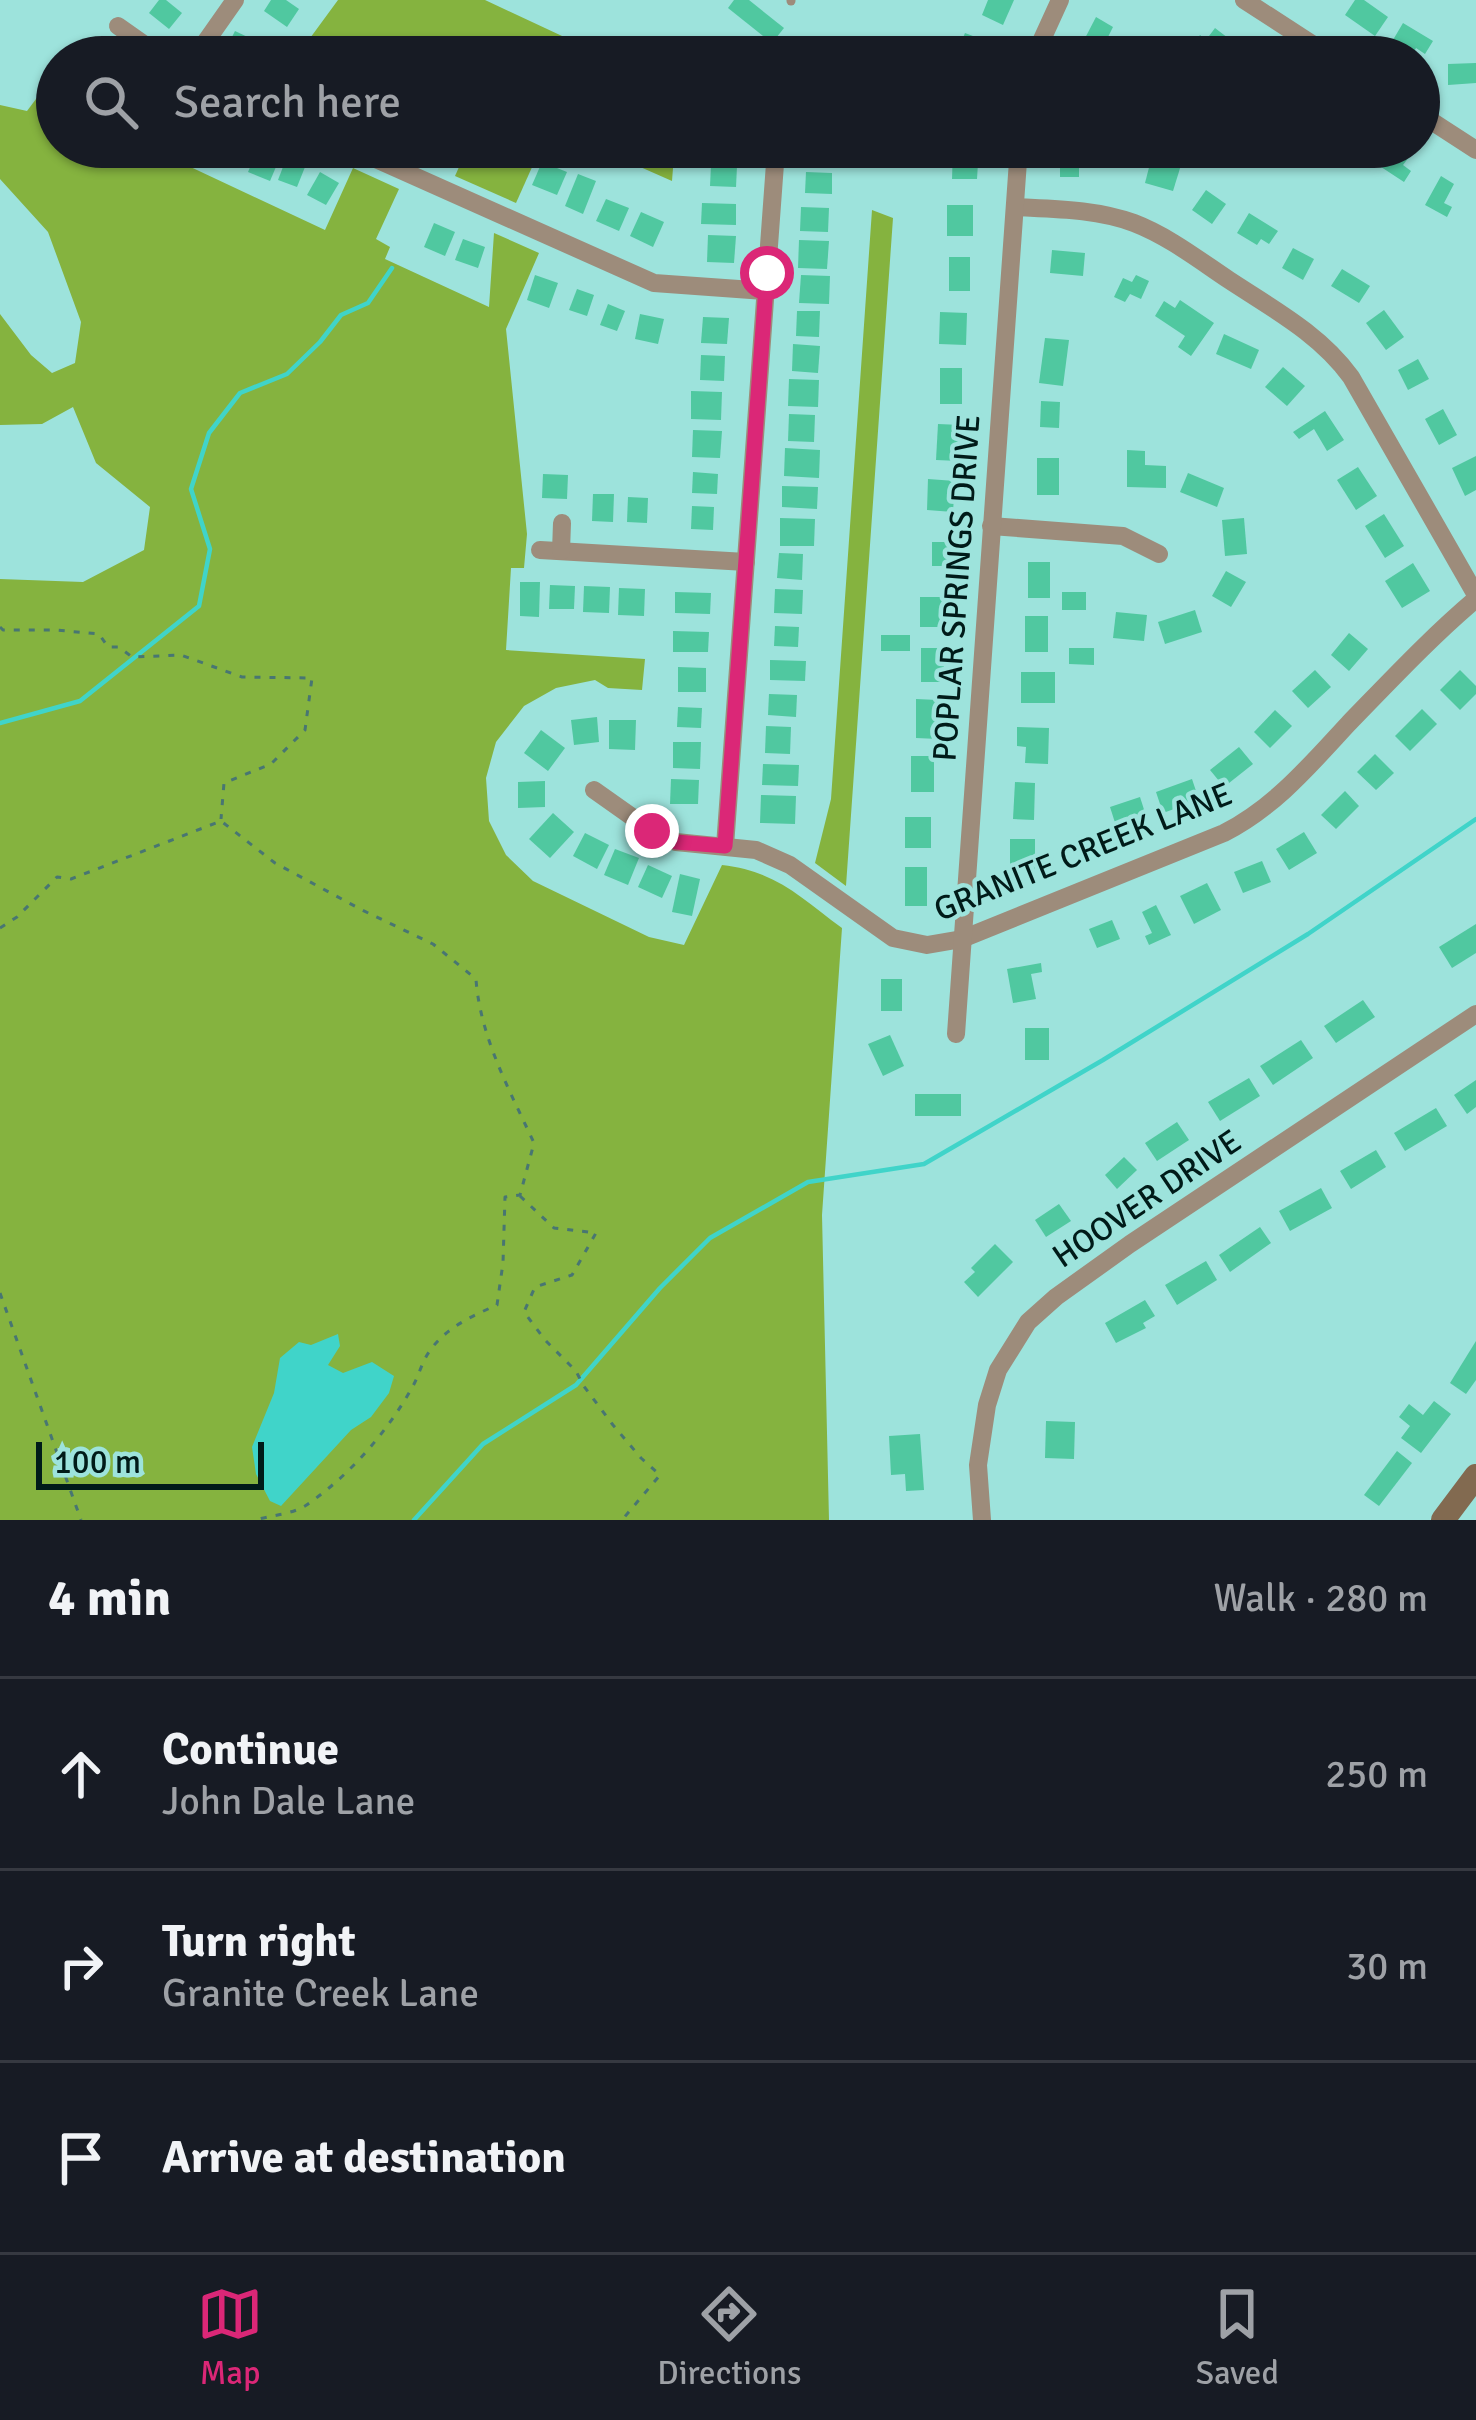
<!DOCTYPE html>
<html lang="en">
<head>
<meta charset="utf-8">
<style>
  body { margin:0; font-family:Signika,sans-serif; background:#242831; color:#f1f3f6 }
  .scale { position:absolute; left:36px; bottom:30px; width:228px; box-sizing:border-box; padding-left:12px; border:6px solid #001b19; border-top:0; font-size:33px; line-height:42px; white-space:nowrap; color:#001b19; -webkit-text-stroke:9px #9de3dc; paint-order:stroke }
  .stop { position:absolute; width:36px; height:36px; margin:-27px; border:9px solid #db2777; border-radius:50%; background:#fff }
  .stop.end { background:#db2777; border-color:#fff; box-shadow:0 3px 12px #0008 }
  .list { margin:0; padding:0; list-style:none }
  h2 { display:flex; justify-content:space-between; align-items:center; height:156px; margin:0; padding:0 48px; font-size:51px }
  h2 small { font-size:39px; font-weight:400; color:#9ea1a6 }
  .list li { display:grid; grid-template-columns:78px 1fr auto; gap:36px; align-items:center; box-sizing:border-box; height:192px; padding:0 48px; border-top:3px solid #363941 }
  .list b { display:block; font-size:45px; white-space:nowrap }
  .list p { margin:0; font-size:39px; white-space:nowrap; color:#9ea1a6 }
  .list em { font-size:39px; font-style:normal; color:#9ea1a6 }
  .icon { flex:none; width:66px; height:66px; fill:none; stroke:currentColor; stroke-width:2; stroke-linecap:round; stroke-linejoin:round }
  .map { position:relative; flex:none; width:1476px; height:1520px; overflow:hidden }
  .search { position:absolute; background:#171b24; box-shadow:0 3px 9px #0004; left:36px; right:36px; top:36px; height:132px; display:flex; align-items:center; gap:30px; box-sizing:border-box; padding:0 42px; border-radius:66px; color:#9ea1a6; font-size:45px }
  .sheet { height:732px; background:#171b24 }
  nav { display:flex; justify-content:space-around; align-items:center; box-sizing:border-box; height:168px; border-top:3px solid #363941; background:#171b24; font-size:33px; color:#9ea1a6 }
  nav a { display:grid; justify-items:center; gap:6px }
  nav .on { color:#db2777 }
  .map>svg:first-child { display:block }
</style>
</head>
<body>
<div class="map">
<svg width="1476" height="1520" viewBox="0 0 1476 1520">
  <rect width="100%" height="100%" fill="#9de3dc"/>
  <g fill="#85b33f">
    <polygon points="338,0 485,0 607,57 358,57 343,50 305,45"/>
    <path d="M57,71V147H148L325,230L353,168L399,189L376,239L390,247L385,259L489,307L494,233L539,253L506,329L527,534L524,568H511L506,650L645,659L642,690L608,688L595,680L556,688L524,706L496,742L486,778L489,821L506,855L533,881L649,937L684,945L722,865C776,871 800,897 842,928L822,1215L829,1520H0V579L83,582L144,550L150,507L96,463L73,407L42,424L0,425V314L31,355L52,373L75,363L81,322L48,232L0,179V105L27,111Z"/>
    <polygon points="468,147 541,147 516,203 455,176"/>
    <polygon points="595,147 755,147 753,160 674,155 672,181"/>
    <polygon points="872,210 893,218 846,886 815,863 831,799"/>
  </g>
  <polygon fill="#40d4c9" points="338,1334 340,1346 328,1365 343,1373 372,1362 394,1376 389,1393 371,1417 351,1430 281,1506 270,1501 256,1474 252,1447 274,1393 280,1358 299,1342 311,1345"/>
  <g fill="none" stroke-linecap="round" stroke-linejoin="round">
    <g stroke="#40d4c9" stroke-width="4.5">
      <polyline points="0,723 80,701 199,606 210,549 191,489 209,433 240,393 287,374 320,342 341,315 368,303 392,268"/>
      <polyline points="414,1520 483,1444 576,1385 660,1288 710,1238 808,1182 924,1164 1103,1060 1308,934 1476,819"/>
    </g>
  </g>
  <g fill="#50c8a0">
    <polygon points="159,0 166,0 182,13 169,29 149,13"/>
    <polygon points="271,0 286,0 299,9 287,27 264,11"/>
    <polygon points="734,0 749,0 784,28 772,43 728,8"/>
    <polygon points="988,0 1014,0 1003,25 982,15"/>
    <polygon points="1355,0 1364,0 1388,17 1375,36 1345,15"/>
    <polygon points="1096,17 1113,27 1100,53 1082,44"/>
    <polygon points="1403,23 1433,41 1425,54 1416,48 1411,57 1390,45"/>
    <polygon points="1215,28 1228,38 1214,57 1200,57 1189,50 1200,35 1206,40"/>
    <polygon points="235,31 260,43 253,57 233,57 224,53"/>
    <polygon points="965,33 986,41 979,57 955,57"/>
    <polygon points="1476,63 1476,83 1448,85 1448,64"/>
    <polygon points="259,147 281,155 270,181 248,172"/>
    <polygon points="953,147 979,147 977,179 952,179"/>
    <rect x="1060" y="147" width="19" height="30"/>
    <polygon points="1386,147 1394,147 1409,157 1403,165 1411,171 1404,182 1375,163"/>
    <polygon points="1152,156 1181,165 1173,191 1145,183"/>
    <polygon points="286,159 305,167 297,187 278,180"/>
    <polygon points="542,162 567,172 557,195 532,185"/>
    <polygon points="711,165 737,166 736,187 710,186"/>
    <polygon points="320,172 339,183 326,205 307,195"/>
    <polygon points="806,172 832,173 832,194 805,193"/>
    <polygon points="578,174 596,181 583,214 565,206"/>
    <polygon points="1441,176 1454,184 1444,203 1452,207 1447,217 1425,205"/>
    <polygon points="1206,190 1226,204 1212,224 1192,210"/>
    <polygon points="606,199 629,208 619,231 596,221"/>
    <polygon points="702,203 736,204 736,225 701,224"/>
    <rect x="947" y="205" width="26" height="31"/>
    <polygon points="801,207 829,208 828,232 800,231"/>
    <polygon points="641,212 664,222 653,247 630,236"/>
    <polygon points="1249,213 1278,231 1269,244 1261,239 1257,245 1237,233"/>
    <polygon points="434,223 455,232 445,256 424,247"/>
    <polygon points="708,235 736,236 734,263 707,262"/>
    <polygon points="463,239 485,247 478,268 455,260"/>
    <polygon points="799,240 829,241 827,269 798,268"/>
    <polygon points="1293,248 1314,259 1303,280 1282,268"/>
    <polygon points="1052,250 1085,253 1083,276 1050,273"/>
    <rect x="949" y="257" width="21" height="34"/>
    <polygon points="1342,269 1370,286 1359,303 1331,286"/>
    <polygon points="535,275 558,283 549,308 527,300"/>
    <polygon points="801,275 830,276 829,304 799,303"/>
    <polygon points="1136,275 1149,281 1141,299 1130,294 1125,302 1114,297 1123,278 1132,282"/>
    <polygon points="577,289 594,295 587,316 569,310"/>
    <polygon points="1180,300 1214,323 1191,356 1178,347 1185,336 1155,316 1164,301 1175,308"/>
    <polygon points="608,304 625,311 617,331 600,325"/>
    <polygon points="1384,310 1404,337 1386,350 1366,323"/>
    <polygon points="797,311 820,311 819,337 796,336"/>
    <polygon points="940,312 967,313 966,345 939,344"/>
    <polygon points="640,314 664,319 658,344 635,339"/>
    <polygon points="703,317 729,318 727,344 701,343"/>
    <polygon points="1224,334 1259,350 1251,369 1216,354"/>
    <polygon points="1045,338 1069,340 1063,386 1039,383"/>
    <polygon points="793,344 820,346 818,373 792,371"/>
    <polygon points="701,355 725,356 724,381 700,380"/>
    <polygon points="1418,359 1429,379 1408,390 1398,370"/>
    <polygon points="1283,367 1305,386 1287,406 1265,387"/>
    <rect x="940" y="368" width="22" height="36"/>
    <polygon points="789,379 819,380 818,407 788,406"/>
    <polygon points="691,391 722,392 721,420 691,419"/>
    <polygon points="1041,401 1060,402 1059,428 1040,427"/>
    <polygon points="1443,409 1457,435 1439,445 1425,419"/>
    <polygon points="1325,411 1344,440 1327,451 1314,429 1299,439 1293,432"/>
    <polygon points="789,414 815,415 814,442 788,441"/>
    <polygon points="938,424 961,425 959,461 936,460"/>
    <polygon points="693,430 722,431 720,458 692,457"/>
    <polygon points="785,448 820,450 819,478 784,476"/>
    <polygon points="1127,450 1145,451 1145,465 1166,466 1166,488 1127,487"/>
    <polygon points="1476,456 1476,490 1465,496 1452,468"/>
    <rect x="1037" y="458" width="22" height="37"/>
    <polygon points="1358,467 1377,496 1356,510 1337,480"/>
    <polygon points="693,472 718,474 717,494 692,493"/>
    <polygon points="1188,473 1224,488 1217,507 1180,492"/>
    <polygon points="543,474 568,475 567,499 542,498"/>
    <polygon points="928,479 955,481 953,512 927,510"/>
    <polygon points="782,486 818,487 817,509 782,507"/>
    <polygon points="593,494 614,494 613,522 592,521"/>
    <polygon points="628,497 648,498 647,523 627,522"/>
    <polygon points="692,506 714,507 713,530 691,529"/>
    <polygon points="1384,514 1404,546 1385,558 1365,526"/>
    <polygon points="780,518 815,519 814,546 780,546"/>
    <polygon points="1244,518 1247,554 1225,556 1222,520"/>
    <rect x="932" y="542" width="21" height="24"/>
    <polygon points="779,553 803,554 802,580 777,578"/>
    <rect x="1028" y="562" width="22" height="36"/>
    <polygon points="1413,563 1430,591 1402,608 1385,581"/>
    <polygon points="1226,571 1246,582 1231,607 1212,596"/>
    <polygon points="520,582 540,582 539,617 520,616"/>
    <polygon points="550,585 575,586 574,609 549,609"/>
    <polygon points="584,586 610,587 609,613 583,612"/>
    <polygon points="619,588 645,589 644,616 618,615"/>
    <polygon points="775,589 803,590 802,614 774,613"/>
    <polygon points="675,592 711,593 710,614 675,613"/>
    <rect x="1062" y="592" width="24" height="18"/>
    <rect x="920" y="597" width="26" height="30"/>
    <polygon points="1195,610 1202,632 1165,644 1158,622"/>
    <polygon points="1116,612 1147,615 1144,641 1113,638"/>
    <rect x="1025" y="616" width="23" height="36"/>
    <polygon points="775,626 799,627 798,647 774,646"/>
    <polygon points="673,631 709,632 708,652 673,652"/>
    <polygon points="1349,633 1368,649 1349,671 1331,655"/>
    <rect x="881" y="635" width="29" height="16"/>
    <rect x="921" y="648" width="23" height="34"/>
    <polygon points="1069,648 1094,648 1094,665 1069,664"/>
    <polygon points="770,660 806,661 805,681 770,680"/>
    <polygon points="678,667 706,668 706,692 678,692"/>
    <polygon points="1315,670 1331,687 1308,708 1292,691"/>
    <polygon points="1460,670 1476,686 1476,694 1460,710 1440,690"/>
    <rect x="1021" y="672" width="34" height="31"/>
    <polygon points="769,694 797,695 796,717 768,715"/>
    <polygon points="916,699 938,700 938,739 916,738"/>
    <polygon points="678,707 702,708 701,728 677,727"/>
    <polygon points="1422,709 1437,724 1410,751 1395,736"/>
    <polygon points="1275,710 1292,726 1270,748 1254,732"/>
    <polygon points="597,717 599,742 574,745 571,720"/>
    <polygon points="609,720 636,720 635,750 609,749"/>
    <polygon points="766,726 791,727 790,754 765,753"/>
    <polygon points="1017,727 1049,728 1048,764 1025,763 1026,747 1017,746"/>
    <polygon points="541,730 565,748 548,771 524,753"/>
    <polygon points="673,742 701,742 700,769 673,768"/>
    <polygon points="1239,747 1253,764 1224,787 1210,770"/>
    <polygon points="1375,754 1394,773 1376,790 1357,772"/>
    <rect x="911" y="756" width="23" height="36"/>
    <polygon points="763,764 799,765 798,786 762,785"/>
    <polygon points="671,779 699,780 698,804 670,804"/>
    <polygon points="1192,779 1199,800 1163,813 1156,792"/>
    <polygon points="545,781 545,807 518,808 518,782"/>
    <polygon points="1015,782 1035,783 1034,820 1013,819"/>
    <polygon points="1345,791 1359,806 1336,829 1321,815"/>
    <polygon points="761,795 796,796 795,824 760,823"/>
    <polygon points="1140,797 1148,822 1118,832 1110,807"/>
    <polygon points="553,813 574,832 550,858 529,839"/>
    <rect x="905" y="817" width="26" height="31"/>
    <polygon points="1304,832 1317,853 1289,870 1276,849"/>
    <polygon points="585,833 609,845 597,869 573,856"/>
    <rect x="1010" y="839" width="25" height="31"/>
    <polygon points="615,849 639,858 628,885 604,875"/>
    <polygon points="1262,861 1271,882 1243,893 1234,872"/>
    <polygon points="648,865 672,876 662,898 638,887"/>
    <rect x="905" y="867" width="22" height="39"/>
    <polygon points="680,874 700,879 692,916 672,912"/>
    <polygon points="1207,883 1221,910 1194,924 1180,896"/>
    <polygon points="1156,905 1171,935 1149,945 1145,936 1152,933 1142,912"/>
    <polygon points="1112,920 1120,939 1097,948 1089,929"/>
    <polygon points="1476,924 1476,953 1452,968 1439,947"/>
    <polygon points="1041,963 1042,972 1031,974 1036,999 1013,1003 1007,969"/>
    <rect x="881" y="979" width="21" height="32"/>
    <polygon points="1363,1000 1375,1017 1336,1043 1324,1026"/>
    <rect x="1025" y="1028" width="24" height="32"/>
    <polygon points="890,1035 904,1066 883,1076 868,1044"/>
    <polygon points="1301,1040 1313,1058 1273,1085 1260,1066"/>
    <polygon points="1249,1078 1260,1096 1220,1121 1208,1102"/>
    <polygon points="1476,1080 1476,1107 1467,1114 1454,1095"/>
    <rect x="915" y="1094" width="46" height="22"/>
    <polygon points="1436,1108 1447,1126 1405,1151 1394,1133"/>
    <polygon points="1177,1122 1189,1140 1157,1161 1145,1143"/>
    <polygon points="1376,1150 1386,1167 1351,1189 1340,1171"/>
    <polygon points="1124,1157 1137,1170 1117,1189 1105,1175"/>
    <polygon points="1321,1188 1332,1208 1290,1231 1279,1211"/>
    <polygon points="1059,1204 1071,1221 1046,1237 1035,1220"/>
    <polygon points="1260,1227 1271,1243 1230,1272 1219,1255"/>
    <polygon points="995,1244 1013,1262 978,1297 964,1282 975,1272 971,1268"/>
    <polygon points="1206,1261 1217,1280 1177,1305 1165,1285"/>
    <polygon points="1145,1300 1155,1316 1143,1323 1146,1328 1116,1343 1105,1323"/>
    <polygon points="1476,1341 1476,1380 1466,1394 1450,1383"/>
    <polygon points="1434,1401 1451,1414 1421,1453 1401,1438 1410,1426 1399,1417 1409,1404 1423,1415"/>
    <polygon points="1046,1421 1075,1422 1074,1459 1045,1458"/>
    <polygon points="920,1434 924,1490 906,1491 905,1474 891,1475 889,1436"/>
    <polygon points="1397,1451 1412,1463 1379,1506 1364,1495"/>
  </g>
  <g fill="none" stroke-linecap="round" stroke-linejoin="round">
    <g stroke="#487672" stroke-width="3" stroke-dasharray="6 9" stroke-linecap="butt">
      <polyline points="0,627 3,630 56,630 99,634 108,647 119,647 132,657 181,655 242,677 312,678 305,730 271,764 224,783 221,819"/>
      <path d="M0,928L17,917L57,877L71,879L221,821L275,863L362,910L433,944L476,979C480,1037 510,1091 534,1143L520,1195L505,1197L503,1263L497,1305C472,1316 445,1328 429,1352C422,1362 419,1375 413,1386C388,1431 351,1474 308,1504C295,1514 272,1515 255,1520"/>
      <polyline points="520,1196 554,1228 596,1233 572,1275 535,1287 524,1312 545,1340 576,1371 583,1385 613,1425 641,1458 660,1475 622,1520"/>
      <polyline points="0,1293 81,1520"/>
    </g>
    <polyline stroke="#9d8c7b" stroke-width="9" points="791,1 791,0"/>
    <g stroke="#9d8c7b" stroke-width="18">
      <polyline points="1244,0 1332,57"/>
      <polyline points="118,26 162,57"/>
      <polyline points="195,57 235,0"/>
      <polyline points="1034,57 1060,0"/>
      <polyline points="1419,113 1476,150"/>
      <polyline points="349,147 654,283 766,291"/>
      <path d="M1015,207C1054,209 1096,209 1134,223C1168,236 1199,260 1229,280C1273,309 1320,334 1351,377L1476,595"/>
      <polyline points="991,526 1123,536 1159,554"/>
      <polyline points="540,550 746,562"/>
      <polyline points="561,551 562,523"/>
      <path d="M594,790L652,831L676,842L756,850L790,865L893,938L927,945L962,939L1224,833C1275,807 1310,765 1349,723C1390,681 1431,637 1476,599"/>
      <polyline points="725,846 776,150"/>
      <polyline points="956,1034 1019,147"/>
      <polyline points="982,1520 978,1465 987,1405 998,1370 1028,1322 1056,1297 1130,1244 1476,1014"/>
    </g>
    <polyline stroke="#826a50" stroke-width="24" points="1443,1520 1476,1476"/>
  </g>
  <g fill="none" stroke-linecap="round" stroke-linejoin="round">
    <polyline stroke="#db2777" stroke-width="15" points="652,831 676,842 725,846 767,273"/>
  </g>
  <g text-anchor="middle" dominant-baseline="central" stroke-width="9" stroke-linejoin="round" paint-order="stroke">
    <g font-size="33" fill="#001b19" stroke="#9de3dc">
      <text transform="translate(957 588) rotate(-86)">POPLAR SPRINGS DRIVE</text>
      <text transform="translate(1083 852) rotate(-22)">GRANITE CREEK LANE</text>
      <text transform="translate(1147 1199) rotate(-34)">HOOVER DRIVE</text>
    </g>
  </g>
</svg>
<div class="scale">100 m</div>
<div class="stop" style="left:767px;top:273px"></div>
<div class="stop end" style="left:652px;top:831px"></div>
<div class="search"><svg class="icon" aria-label="search" viewBox="0 0 24 24"><circle cx="10" cy="10" r="6"/><path d="M15 15l6 6"/></svg>Search here</div>
</div>
<section class="sheet">
<h2>4 min<small>Walk · 280 m</small></h2>
<ul class="list">
<li><svg class="icon" aria-label="ahead" viewBox="0 0 24 24"><path d="M12 20V5M6 11l6-6 6 6"/></svg><div><b>Continue</b><p>John Dale Lane</p></div><em>250 m</em></li>
<li><svg class="icon" aria-label="right" viewBox="0 0 24 24"><path d="M7 20v-9h11M14 6l5 5-5 5"/></svg><div><b>Turn right</b><p>Granite Creek Lane</p></div><em>30 m</em></li>
<li><svg class="icon" aria-label="arrive" viewBox="0 0 24 24"><path d="M6 21V4h12l-3 4 3 4H6"/></svg><div><b>Arrive at destination</b></div></li>
</ul>
</section>
<nav>
<a class="on"><svg class="icon" aria-label="map" viewBox="0 0 24 24"><path d="M3 6l6-2 6 2 6-2v14l-6 2-6-2-6 2zM9 4v14M15 6v14"/></svg>Map</a>
<a><svg class="icon" aria-label="directions" viewBox="0 0 24 24"><path d="M12 3l9 9-9 9-9-9zM9 14v-3h6M13 9l2 2-2 2"/></svg>Directions</a>
<a><svg class="icon" aria-label="saved" viewBox="0 0 24 24"><path d="M7 4h10v16l-5-4-5 4z"/></svg>Saved</a>
</nav>
</body>
</html>
